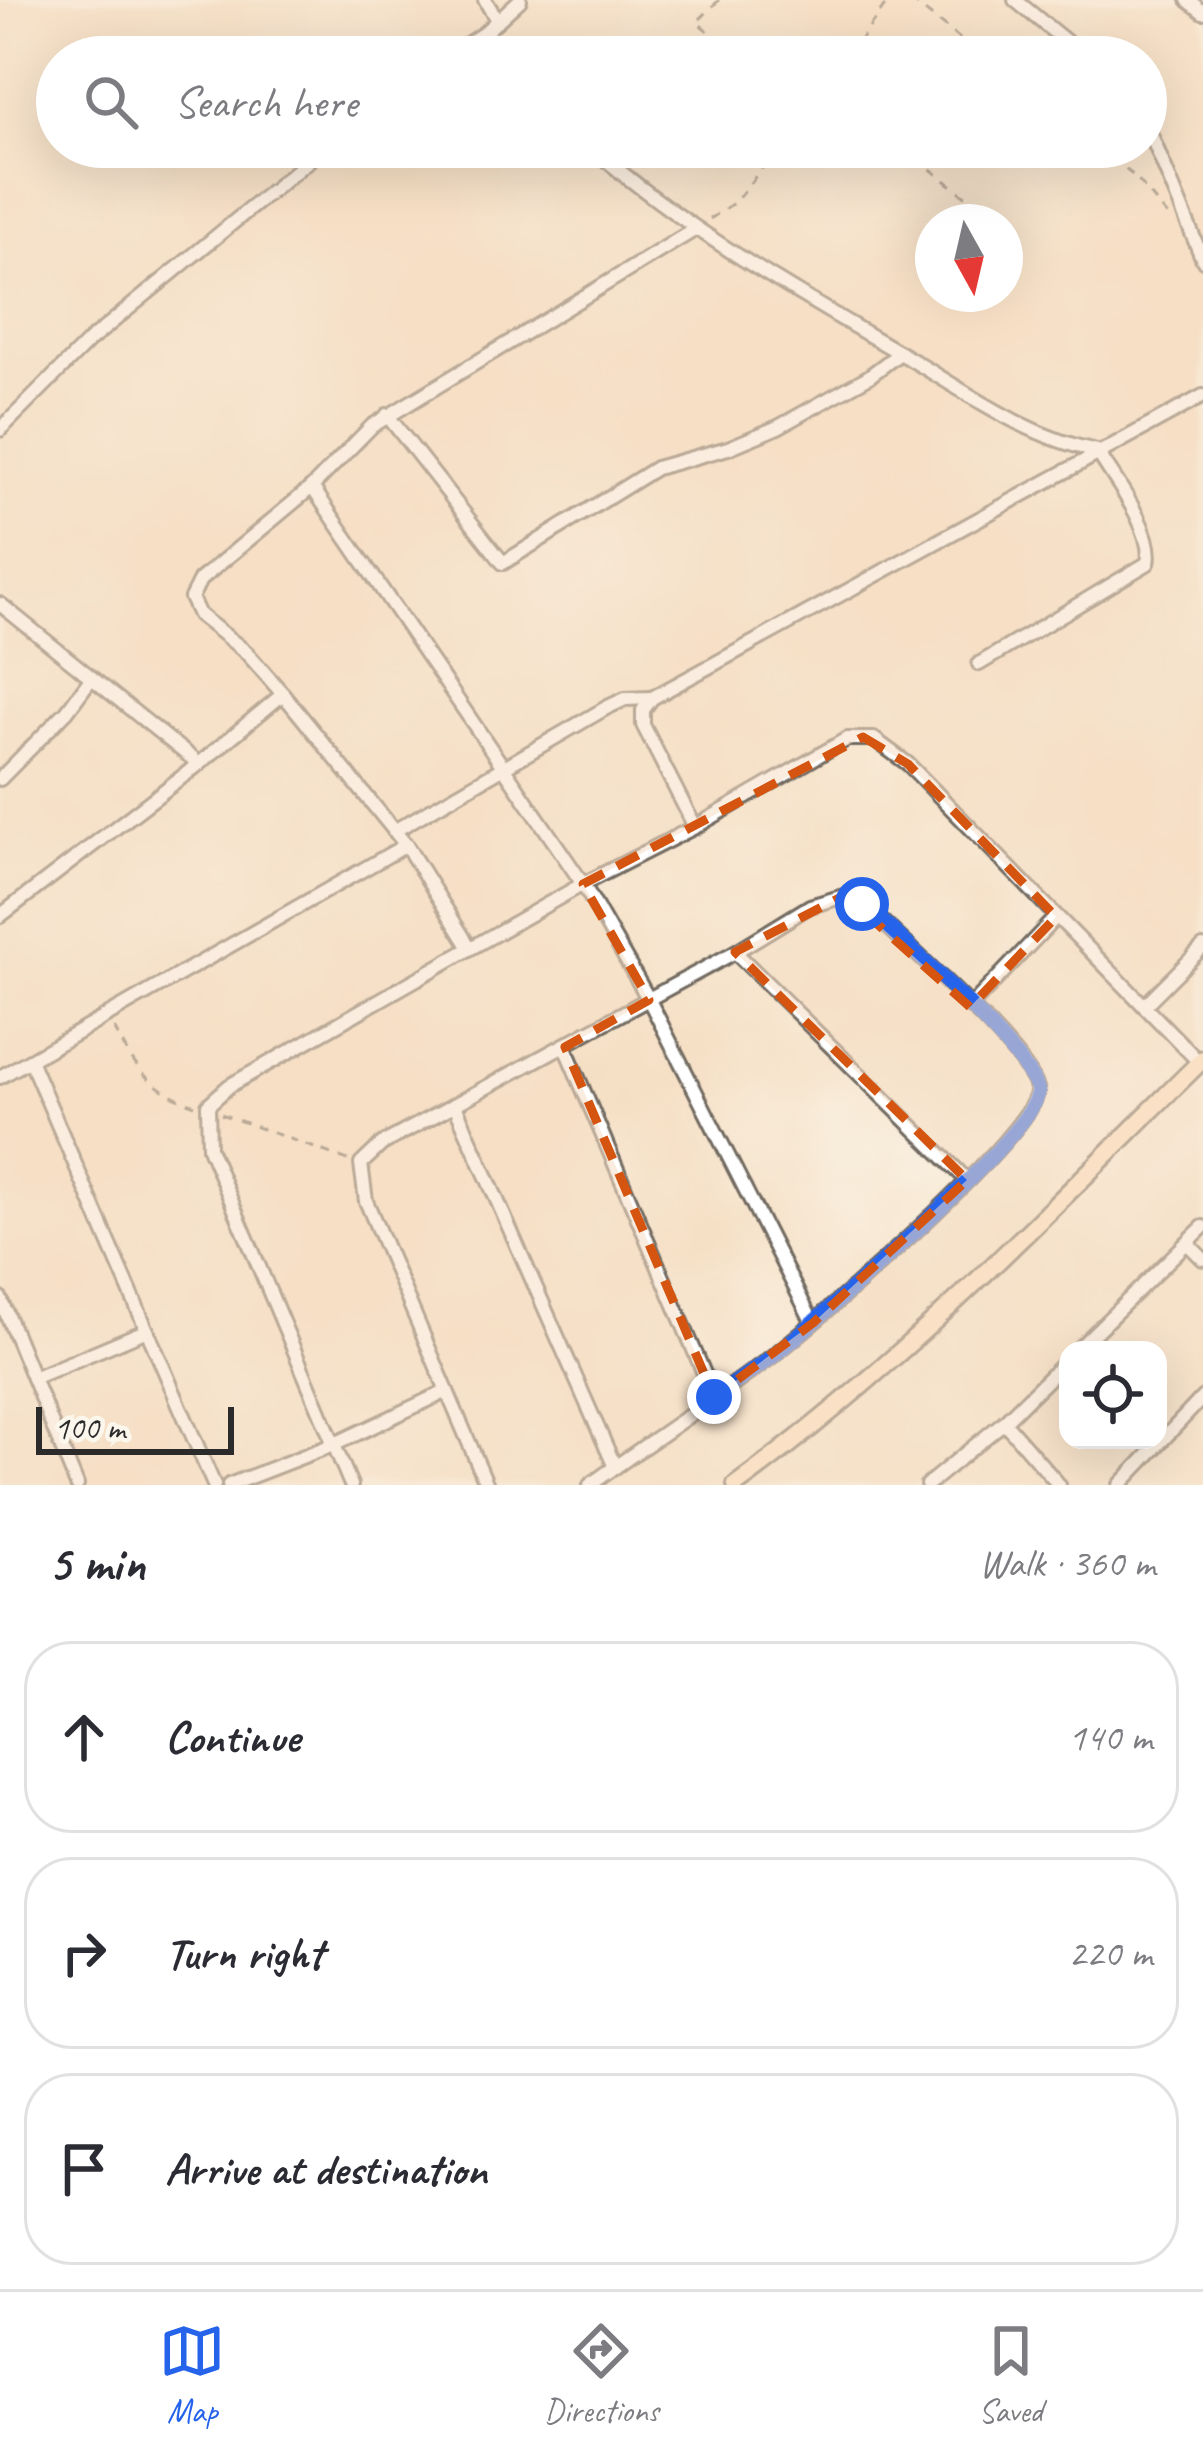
<!DOCTYPE html>
<html lang="en">
<head>
<meta charset="utf-8">
<style>
  body { margin:0; font-family:Caveat,sans-serif; background:#f2f2f3; color:#2b2b33 }
  .controls { position:absolute; right:36px; bottom:36px; display:grid; overflow:hidden; border-radius:24px; box-shadow:0 12px 48px #0002 }
  .controls button { width:108px; height:108px; display:grid; place-items:center; padding:0; border:0; border-bottom:3px solid #e1e1e2; background:#fff; color:#2b2b33; font:60px sans-serif }
  .compass { position:absolute; left:915px; top:204px; width:108px; height:108px; border-radius:50%; background:#fff; box-shadow:0 12px 48px #0002; rotate:172deg }
  .scale { position:absolute; left:36px; bottom:30px; width:198px; box-sizing:border-box; padding-left:12px; border:6px solid #2b2b2b; border-top:0; font-size:33px; line-height:42px; white-space:nowrap; color:#2b2b2b; -webkit-text-stroke:9px #fbf7ec; paint-order:stroke }
  .stop { position:absolute; width:36px; height:36px; margin:-27px; border:9px solid #2563eb; border-radius:50%; background:#fff }
  .stop.end { background:#2563eb; border-color:#fff; box-shadow:0 3px 12px #0008 }
  .list { margin:0; padding:0; list-style:none }
  h2 { display:flex; justify-content:space-between; align-items:center; height:156px; margin:0; padding:0 48px; font-size:51px }
  h2 small { font-size:39px; font-weight:400; color:#7c7c81 }
  .list li { display:grid; grid-template-columns:78px 1fr auto; gap:36px; align-items:center; box-sizing:border-box; height:192px; margin:0 24px 24px; padding:0 24px; border:3px solid #e1e1e2; border-radius:48px }
  .list b { display:block; font-size:45px; white-space:nowrap }
  .list em { font-size:39px; font-style:normal; color:#7c7c81 }
  .icon { flex:none; width:66px; height:66px; fill:none; stroke:currentColor; stroke-width:2; stroke-linecap:round; stroke-linejoin:round }
  .map { position:relative; flex:none; width:1203px; height:1485px; overflow:hidden }
  .search { position:absolute; background:#fff; box-shadow:0 12px 48px #0002; left:36px; right:36px; top:36px; height:132px; display:flex; align-items:center; gap:30px; box-sizing:border-box; padding:0 42px; border-radius:66px; color:#7c7c81; font-size:45px }
  .sheet { height:804px; background:#fff }
  nav { display:flex; justify-content:space-around; align-items:center; box-sizing:border-box; height:168px; border-top:3px solid #e1e1e2; background:#fff; font-size:33px; color:#7c7c81 }
  nav a { display:grid; justify-items:center; gap:6px }
  nav .on { color:#2563eb }
  .map>svg:first-child { display:block }
</style>
</head>
<body>
<div class="map">
<svg width="1203" height="1485" viewBox="0 0 1203 1485">
  <rect width="100%" height="100%" fill="#fbf7ec"/>
  <filter id="ink" filterUnits="userSpaceOnUse"><feTurbulence type="fractalNoise" baseFrequency=".00833" numOctaves="2"/><feDisplacementMap in="SourceGraphic" scale="24" xChannelSelector="R" yChannelSelector="G"/><feConvolveMatrix kernelMatrix="1 2 1 2 8 2 1 2 1" color-interpolation-filters="sRGB"/></filter>
  <filter id="wash" filterUnits="userSpaceOnUse"><feTurbulence type="fractalNoise" baseFrequency=".004" numOctaves="4" result="noise"/><feDisplacementMap in="SourceGraphic" scale="48" xChannelSelector="R" yChannelSelector="G"/><feGaussianBlur stdDeviation="2.7" result="paint"/><feColorMatrix in="noise" values="0 0 0 0 0 0 0 0 0 0 0 0 0 0 0 0 0 1.4 0 .05"/><feComposite in="paint" operator="in"/></filter>
  <g filter="url(#wash)">
    <rect width="100%" height="100%" fill="#f5dfc4"/>
  </g>
  <g filter="url(#ink)">
    <g fill="none" stroke-linecap="round" stroke-linejoin="round">
      <defs>
        <g id="street">
          <polyline points="485,0 497,20"/>
          <polyline points="1015,0 1085,57"/>
          <polyline points="1188,0 1203,12"/>
          <polyline points="484,33 505,57"/>
          <polyline points="447,57 484,33 520,0"/>
          <polyline points="1146,123 1203,260"/>
          <path d="M591,147C687,231 797,293 907,357C968,393 1026,437 1097,451C1114,479 1155,531 1148,563L979,664"/>
          <polyline points="387,415 503,563 656,468 728,448 778,427 868,377 900,353"/>
          <polyline points="0,430 89,341 325,147"/>
          <polyline points="312,487 583,884 649,1000 813,1323"/>
          <polyline points="0,604 199,764"/>
          <polyline points="283,694 246,652 199,615 191,598 200,580 312,487 372,426 694,230"/>
          <polyline points="0,779 67,711 90,680"/>
          <polyline points="695,827 643,725 643,710 652,698 1203,396"/>
          <polyline points="394,831 606,708 625,699 652,698"/>
          <polyline points="0,916 199,764 283,694 406,845"/>
          <polyline points="735,952 967,1180"/>
          <polyline points="1144,1006 1203,947"/>
          <polyline points="970,1007 1056,917"/>
          <polyline points="565,1047 714,1397"/>
          <polyline points="30,1060 214,1485"/>
          <polyline points="0,1077 406,845 470,948"/>
          <polyline points="455,1105 615,1467"/>
          <polyline points="1187,1243 1203,1259"/>
          <polyline points="0,1298 77,1485"/>
          <polyline points="1077,1350 1203,1227"/>
          <polyline points="33,1378 145,1331"/>
          <polyline points="1004,1422 1059,1485"/>
          <polyline points="229,1485 335,1444 447,1391"/>
          <polyline points="351,1485 209,1148 208,1105 229,1086 583,884 695,827 847,739 874,739 908,764 1200,1063"/>
          <path d="M487,1485L366,1201L361,1164L382,1144L735,952L810,906L844,896L868,908C900,939 1028,1053 1037,1088C1046,1124 809,1329 770,1358C711,1402 649,1442 590,1485"/>
          <polyline points="927,1485 1004,1422 1068,1359"/>
          <polyline points="1120,1485 1203,1397"/>
        </g>
        <path id="secondary" d="M736,1485C908,1360 1052,1207 1203,1059"/>
      </defs>
      <use href="#street" stroke="#726a61" stroke-width="18"/>
      <use href="#secondary" stroke="#726a61" stroke-width="22"/>
      <g stroke="#726a61" stroke-width="3" stroke-dasharray="9 9" stroke-linecap="butt">
        <polyline points="719,0 697,22 739,57"/>
        <polyline points="911,0 983,57"/>
        <polyline points="848,57 889,0"/>
        <polyline points="902,147 999,222"/>
        <polyline points="1097,147 1134,176 1172,221"/>
        <polyline points="499,164 516,147"/>
        <polyline points="710,219 735,202 779,147"/>
        <polyline points="1005,227 1019,238"/>
        <path d="M114,1028C135,1069 150,1089 195,1105"/>
        <polyline points="221,1114 348,1160"/>
      </g>
      <use href="#street" stroke="#fff" stroke-width="12"/>
      <use href="#secondary" stroke="#fee5c5" stroke-width="16"/>
    </g>
  </g>
  <g fill="none" stroke-linecap="round" stroke-linejoin="round" filter="url(#ink)">
    <path stroke="#2563eb" stroke-width="15" d="M714,1397C734,1383 755,1370 774,1355C813,1325 1043,1126 1038,1091C1033,1061 892,927 862,904"/>
  </g>
  <path d="M0 0H1203V1485H0ZM863,737L908,764L1056,917L970,1007L845,895L735,952L967,1180L813,1323L714,1397L565,1047L649,1000L583,884Z" fill="#f5dfc4" fill-opacity=".55" fill-rule="evenodd"/>
  <path fill="none" stroke="#d5540f" stroke-width="9" stroke-dasharray="24 15" stroke-linejoin="round" d="M863,737L908,764L1056,917L970,1007L845,895L735,952L967,1180L813,1323L714,1397L565,1047L649,1000L583,884Z"/>
</svg>
<div class="controls">
<button><svg class="icon" aria-label="locate" viewBox="0 0 24 24"><circle cx="12" cy="12" r="6"/><path d="M12 2v4M12 18v4M2 12h4M18 12h4"/></svg></button>
</div>
<svg class="compass" viewBox="-18 -18 36 36"><path d="M0-13l5 13h-10z" fill="#e53935"/><path d="M0 13l5-13h-10z" fill="#7c7c81"/></svg>
<div class="scale">100 m</div>
<div class="stop" style="left:862px;top:904px"></div>
<div class="stop end" style="left:714px;top:1397px"></div>
<div class="search"><svg class="icon" aria-label="search" viewBox="0 0 24 24"><circle cx="10" cy="10" r="6"/><path d="M15 15l6 6"/></svg>Search here</div>
</div>
<section class="sheet">
<h2>5 min<small>Walk · 360 m</small></h2>
<ul class="list">
<li><svg class="icon" aria-label="ahead" viewBox="0 0 24 24"><path d="M12 20V5M6 11l6-6 6 6"/></svg><div><b>Continue</b></div><em>140 m</em></li>
<li><svg class="icon" aria-label="right" viewBox="0 0 24 24"><path d="M7 20v-9h11M14 6l5 5-5 5"/></svg><div><b>Turn right</b></div><em>220 m</em></li>
<li><svg class="icon" aria-label="arrive" viewBox="0 0 24 24"><path d="M6 21V4h12l-3 4 3 4H6"/></svg><div><b>Arrive at destination</b></div></li>
</ul>
</section>
<nav>
<a class="on"><svg class="icon" aria-label="map" viewBox="0 0 24 24"><path d="M3 6l6-2 6 2 6-2v14l-6 2-6-2-6 2zM9 4v14M15 6v14"/></svg>Map</a>
<a><svg class="icon" aria-label="directions" viewBox="0 0 24 24"><path d="M12 3l9 9-9 9-9-9zM9 14v-3h6M13 9l2 2-2 2"/></svg>Directions</a>
<a><svg class="icon" aria-label="saved" viewBox="0 0 24 24"><path d="M7 4h10v16l-5-4-5 4z"/></svg>Saved</a>
</nav>
</body>
</html>
